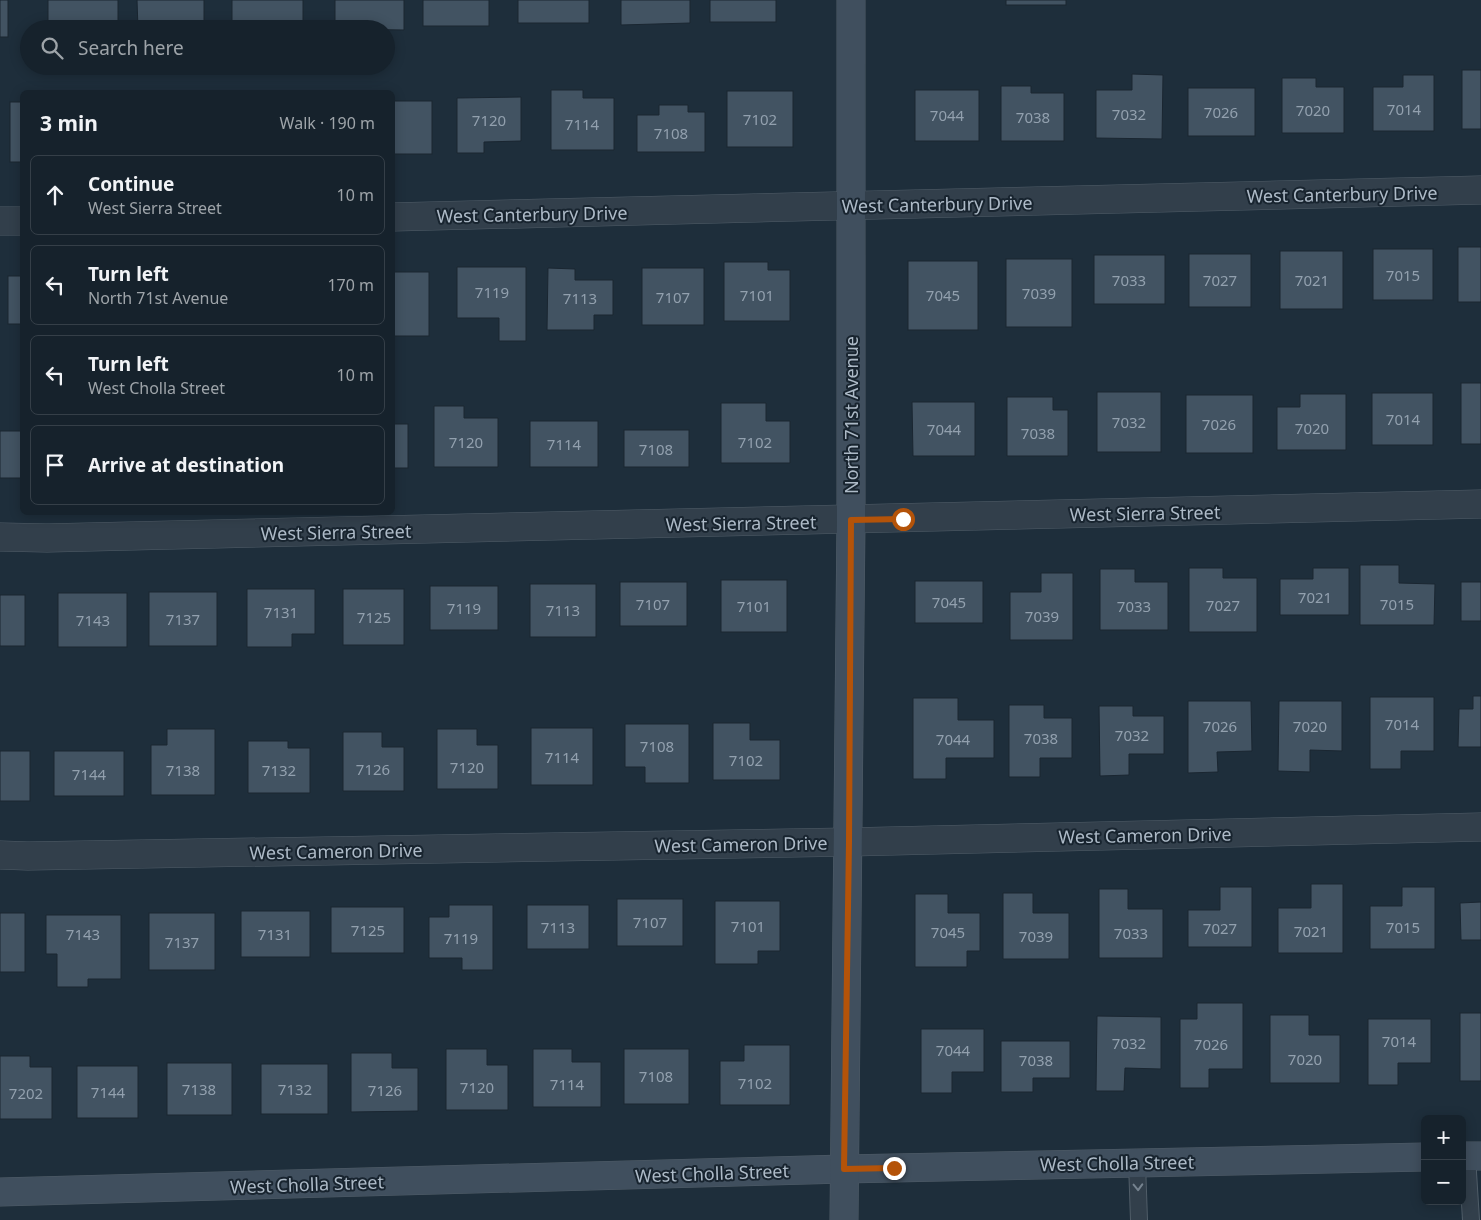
<!DOCTYPE html>
<html lang="en">
<head>
<meta charset="utf-8">
<style>
  body { margin:0; font-family:"Noto Sans",sans-serif; background:#1f2a34; color:#f1f3f6 }
  .controls { position:absolute; right:15px; bottom:15px; display:grid; overflow:hidden; border-radius:8px; box-shadow:0 2px 12px #0003 }
  .controls button { width:45px; height:45px; display:grid; place-items:center; padding:0; border:0; border-bottom:1px solid #353f48; background:#16222c; color:#f1f3f6; font:25px sans-serif }
  .stop { position:absolute; width:15px; height:15px; margin:-11px; border:4px solid #b45309; border-radius:50%; background:#fff }
  .stop.end { background:#b45309; border-color:#fff; box-shadow:0 1px 5px #0008 }
  .list { margin:0; padding:0; list-style:none }
  h2 { display:flex; justify-content:space-between; align-items:center; height:65px; margin:0; padding:0 20px; font-size:21px }
  h2 small { font-size:16px; font-weight:400; color:#9ea4a9 }
  .list li { display:grid; grid-template-columns:32px 1fr auto; gap:15px; align-items:center; box-sizing:border-box; height:80px; margin:0 10px 10px; padding:0 10px; border:1px solid #353f48; border-radius:8px }
  .list b { display:block; font-size:19px; white-space:nowrap }
  .list p { margin:0; font-size:16px; white-space:nowrap; color:#9ea4a9 }
  .list em { font-size:16px; font-style:normal; color:#9ea4a9 }
  .icon { flex:none; width:28px; height:28px; fill:none; stroke:currentColor; stroke-width:2; stroke-linecap:round; stroke-linejoin:round }
  .map { position:relative; flex:none; width:1481px; height:1220px; overflow:hidden }
  .search { position:absolute; background:#16222c; box-shadow:0 2px 12px #0003; left:20px; top:20px; width:375px; height:55px; display:flex; align-items:center; gap:12px; box-sizing:border-box; padding:0 18px; border-radius:28px; color:#9ea4a9; font-size:19px }
  .panel { position:absolute; background:#16222c; box-shadow:0 2px 12px #0003; left:20px; top:90px; width:375px; height:425px; border-radius:8px }
  .map>svg:first-child { display:block }
</style>
</head>
<body>
<div class="map">
<svg width="1481" height="1220" viewBox="0 0 1481 1220">
  <rect width="100%" height="100%" fill="#1e2e3b"/>
  <g fill="#425362" stroke="#1a2631">
    <rect x="0" y="0" width="8" height="37"/>
    <rect x="48" y="0" width="70" height="29"/>
    <polygon points="137,0 204,0 204,29 138,29"/>
    <rect x="232" y="0" width="71" height="29"/>
    <polygon points="335,0 404,0 404,30 335,29"/>
    <rect x="423" y="0" width="66" height="26"/>
    <rect x="518" y="0" width="71" height="23"/>
    <polygon points="621,0 690,0 690,23 621,25"/>
    <rect x="710" y="0" width="66" height="22"/>
    <rect x="1006" y="0" width="60" height="5"/>
    <rect x="1462" y="70" width="19" height="59"/>
    <polygon points="1132,74 1163,75 1162,139 1096,138 1096,90 1132,90"/>
    <polygon points="1403,75 1434,75 1434,131 1373,131 1373,87 1403,87"/>
    <polygon points="1282,78 1316,78 1316,87 1344,87 1344,133 1282,133"/>
    <polygon points="1001,86 1031,86 1031,93 1064,93 1064,141 1001,141"/>
    <rect x="1188" y="88" width="67" height="48"/>
    <polygon points="551,90 583,90 583,98 614,98 614,150 551,150"/>
    <rect x="915" y="90" width="64" height="51"/>
    <rect x="727" y="91" width="66" height="56"/>
    <polygon points="521,97 521,141 484,142 484,153 457,153 457,98"/>
    <rect x="392" y="101" width="40" height="53"/>
    <rect x="10" y="102" width="12" height="60"/>
    <polygon points="659,105 688,105 688,112 705,112 705,152 637,152 637,115 659,115"/>
    <rect x="1458" y="247" width="23" height="55"/>
    <rect x="1373" y="249" width="60" height="51"/>
    <rect x="1280" y="251" width="63" height="58"/>
    <rect x="1189" y="254" width="62" height="53"/>
    <rect x="1094" y="255" width="71" height="49"/>
    <rect x="1006" y="259" width="66" height="68"/>
    <rect x="908" y="261" width="70" height="69"/>
    <polygon points="724,262 768,262 768,270 790,270 790,321 724,321"/>
    <polygon points="457,267 526,267 526,341 499,341 499,318 457,318"/>
    <polygon points="548,268 575,269 575,280 613,280 613,315 594,315 594,330 547,330"/>
    <rect x="642" y="268" width="62" height="57"/>
    <rect x="392" y="272" width="37" height="64"/>
    <rect x="8" y="276" width="14" height="48"/>
    <rect x="1461" y="383" width="20" height="61"/>
    <rect x="1097" y="392" width="64" height="60"/>
    <rect x="1372" y="393" width="61" height="52"/>
    <polygon points="1300,394 1346,394 1346,450 1277,450 1277,407 1300,407"/>
    <rect x="1186" y="395" width="67" height="58"/>
    <polygon points="1007,397 1053,397 1053,410 1068,410 1068,456 1007,456"/>
    <polygon points="912,402 975,402 975,456 913,456"/>
    <polygon points="721,403 766,403 766,421 790,421 790,463 721,463"/>
    <polygon points="434,406 464,406 464,418 498,418 498,467 434,467"/>
    <rect x="530" y="421" width="68" height="46"/>
    <rect x="392" y="424" width="16" height="44"/>
    <rect x="624" y="430" width="65" height="37"/>
    <rect x="0" y="431" width="22" height="47"/>
    <polygon points="1360,565 1399,565 1399,583 1435,584 1434,625 1360,625"/>
    <polygon points="1189,568 1223,568 1223,578 1257,578 1257,632 1189,632"/>
    <polygon points="1313,568 1349,568 1349,615 1280,615 1280,579 1313,579"/>
    <polygon points="1100,569 1135,569 1135,582 1168,582 1168,630 1100,630"/>
    <polygon points="1041,573 1073,573 1073,640 1010,640 1010,592 1041,592"/>
    <rect x="721" y="580" width="66" height="52"/>
    <rect x="915" y="581" width="68" height="42"/>
    <rect x="620" y="582" width="67" height="44"/>
    <rect x="1461" y="582" width="20" height="39"/>
    <rect x="530" y="584" width="66" height="53"/>
    <rect x="430" y="586" width="68" height="44"/>
    <polygon points="247,589 315,589 315,634 292,634 292,647 247,647"/>
    <rect x="343" y="589" width="61" height="56"/>
    <rect x="149" y="592" width="68" height="54"/>
    <rect x="58" y="593" width="69" height="54"/>
    <rect x="0" y="595" width="25" height="51"/>
    <polygon points="1473,696 1481,696 1481,747 1458,747 1459,709 1473,709"/>
    <polygon points="1370,697 1434,697 1434,751 1401,751 1401,769 1370,769"/>
    <polygon points="913,698 958,698 958,720 994,720 994,758 946,758 946,779 913,779"/>
    <polygon points="1188,701 1251,701 1252,751 1217,752 1218,772 1188,773"/>
    <polygon points="1279,701 1342,701 1342,751 1310,750 1310,772 1278,771"/>
    <polygon points="1009,705 1044,705 1044,718 1072,718 1072,758 1040,758 1040,777 1009,777"/>
    <polygon points="1099,706 1133,706 1133,716 1164,716 1164,754 1129,754 1129,775 1100,776"/>
    <polygon points="713,723 750,723 750,740 780,740 780,780 713,780"/>
    <polygon points="625,724 689,724 689,783 645,783 645,767 625,767"/>
    <rect x="531" y="728" width="62" height="57"/>
    <polygon points="167,729 215,729 215,795 151,795 151,745 167,745"/>
    <polygon points="437,729 477,729 477,745 498,745 498,789 437,789"/>
    <polygon points="343,732 382,732 382,747 404,747 404,791 343,791"/>
    <polygon points="248,741 288,741 288,748 310,748 310,793 248,793"/>
    <rect x="0" y="751" width="30" height="50"/>
    <rect x="54" y="751" width="70" height="45"/>
    <polygon points="1311,884 1343,884 1343,953 1278,953 1278,908 1311,908"/>
    <polygon points="1220,887 1252,887 1252,947 1188,947 1188,910 1220,910"/>
    <polygon points="1402,887 1435,887 1435,949 1370,949 1370,906 1402,906"/>
    <polygon points="1099,889 1128,889 1128,909 1163,909 1163,958 1099,958"/>
    <polygon points="1003,893 1033,893 1033,913 1069,913 1069,959 1003,959"/>
    <polygon points="915,894 948,894 948,913 980,913 980,951 967,951 967,967 915,967"/>
    <rect x="617" y="899" width="66" height="47"/>
    <polygon points="715,901 780,901 780,951 758,951 758,964 715,964"/>
    <polygon points="1481,902 1481,940 1461,940 1460,903"/>
    <polygon points="449,905 493,905 493,970 462,970 462,958 429,958 429,917 449,917"/>
    <rect x="527" y="905" width="62" height="44"/>
    <rect x="331" y="907" width="73" height="46"/>
    <rect x="241" y="911" width="69" height="46"/>
    <rect x="0" y="913" width="25" height="59"/>
    <rect x="149" y="913" width="66" height="57"/>
    <polygon points="46,915 121,915 121,979 88,979 88,987 57,987 57,954 46,954"/>
    <polygon points="1197,1003 1243,1003 1243,1069 1209,1069 1209,1088 1180,1088 1180,1019 1197,1019"/>
    <rect x="1460" y="1013" width="21" height="68"/>
    <polygon points="1270,1015 1309,1015 1309,1035 1340,1035 1340,1083 1270,1083"/>
    <polygon points="1097,1016 1161,1017 1161,1069 1125,1068 1124,1091 1096,1091"/>
    <polygon points="1368,1019 1431,1019 1431,1063 1398,1063 1398,1085 1368,1085"/>
    <polygon points="921,1029 984,1029 984,1072 952,1072 952,1093 921,1093"/>
    <polygon points="1001,1041 1070,1041 1070,1078 1033,1078 1033,1092 1001,1092"/>
    <polygon points="744,1045 790,1045 790,1105 720,1105 720,1061 744,1061"/>
    <polygon points="446,1049 487,1049 487,1065 508,1065 508,1110 446,1110"/>
    <polygon points="533,1049 572,1049 572,1062 601,1062 601,1107 533,1107"/>
    <rect x="624" y="1049" width="65" height="55"/>
    <polygon points="351,1053 392,1053 392,1068 418,1068 418,1111 351,1112"/>
    <polygon points="0,1056 30,1056 30,1067 52,1067 52,1119 0,1119"/>
    <rect x="167" y="1063" width="65" height="52"/>
    <rect x="261" y="1064" width="67" height="50"/>
    <rect x="77" y="1066" width="61" height="52"/>
  </g>
  <g fill="none" stroke-linecap="round" stroke-linejoin="round">
    <defs>
      <g id="lane">
        <polyline points="1467,1156 1471,1220"/>
        <polyline points="1137,1163 1139,1220"/>
      </g>
      <g id="street">
        <polyline points="392,217 1481,190"/>
        <polyline points="0,221 22,221"/>
        <polyline points="0,537 47,538 1481,504"/>
        <polyline points="0,855 28,856 849,842 1481,827"/>
      </g>
      <g id="secondary">
        <polyline points="1462,1156 1481,1156"/>
        <polyline points="0,1192 844,1169 1425,1157"/>
        <polyline points="844,1220 851,520 851,0"/>
      </g>
    </defs>
    <use href="#lane" stroke="#505d68" stroke-width="18"/>
    <use href="#street" stroke="#505d68" stroke-width="29"/>
    <use href="#secondary" stroke="#505d68" stroke-width="29"/>
    <use href="#lane" stroke="#323f4b" stroke-width="16"/>
    <use href="#street" stroke="#323f4b" stroke-width="28"/>
    <use href="#secondary" stroke="#404f5e" stroke-width="28"/>
  </g>
  <defs><path id="oneway-chevron" d="M-2-3.5L2.5 0L-2 3.5" fill="none" stroke-width="1.6" stroke-linecap="round" stroke-linejoin="round" transform="scale(1.25)"/></defs>
  <use stroke="#76838f" href="#oneway-chevron" transform="translate(1138 1187) rotate(88)"/>
  <g fill="none" stroke-linecap="round" stroke-linejoin="round">
    <polyline stroke="#b45309" stroke-width="6" points="894,1168 844,1169 849,842 851,520 903,519"/>
  </g>
  <g text-anchor="middle" dominant-baseline="central" stroke-width="4" stroke-linejoin="round" paint-order="stroke">
    <g font-size="15" fill="#92a0ae">
      <text x="1404" y="109">7014</text>
      <text x="1313" y="110">7020</text>
      <text x="1221" y="112">7026</text>
      <text x="1129" y="114">7032</text>
      <text x="947" y="115">7044</text>
      <text x="1033" y="117">7038</text>
      <text x="760" y="119">7102</text>
      <text x="489" y="120">7120</text>
      <text x="582" y="124">7114</text>
      <text x="671" y="133">7108</text>
      <text x="1403" y="275">7015</text>
      <text x="1129" y="280">7033</text>
      <text x="1220" y="280">7027</text>
      <text x="1312" y="280">7021</text>
      <text x="492" y="292">7119</text>
      <text x="1039" y="293">7039</text>
      <text x="757" y="295">7101</text>
      <text x="943" y="295">7045</text>
      <text x="673" y="297">7107</text>
      <text x="580" y="298">7113</text>
      <text x="1403" y="419">7014</text>
      <text x="1129" y="422">7032</text>
      <text x="1219" y="424">7026</text>
      <text x="1312" y="428">7020</text>
      <text x="944" y="429">7044</text>
      <text x="1038" y="433">7038</text>
      <text x="466" y="442">7120</text>
      <text x="755" y="442">7102</text>
      <text x="564" y="444">7114</text>
      <text x="656" y="449">7108</text>
      <text x="1315" y="597">7021</text>
      <text x="949" y="602">7045</text>
      <text x="653" y="604">7107</text>
      <text x="1397" y="604">7015</text>
      <text x="1223" y="605">7027</text>
      <text x="754" y="606">7101</text>
      <text x="1134" y="606">7033</text>
      <text x="464" y="608">7119</text>
      <text x="563" y="610">7113</text>
      <text x="281" y="612">7131</text>
      <text x="1042" y="616">7039</text>
      <text x="374" y="617">7125</text>
      <text x="183" y="619">7137</text>
      <text x="93" y="620">7143</text>
      <text x="1402" y="724">7014</text>
      <text x="1220" y="726">7026</text>
      <text x="1310" y="726">7020</text>
      <text x="1132" y="735">7032</text>
      <text x="1041" y="738">7038</text>
      <text x="953" y="739">7044</text>
      <text x="657" y="746">7108</text>
      <text x="562" y="757">7114</text>
      <text x="746" y="760">7102</text>
      <text x="467" y="767">7120</text>
      <text x="373" y="769">7126</text>
      <text x="183" y="770">7138</text>
      <text x="279" y="770">7132</text>
      <text x="89" y="774">7144</text>
      <text x="650" y="922">7107</text>
      <text x="748" y="926">7101</text>
      <text x="558" y="927">7113</text>
      <text x="1403" y="927">7015</text>
      <text x="1220" y="928">7027</text>
      <text x="368" y="930">7125</text>
      <text x="1311" y="931">7021</text>
      <text x="948" y="932">7045</text>
      <text x="1131" y="933">7033</text>
      <text x="83" y="934">7143</text>
      <text x="275" y="934">7131</text>
      <text x="1036" y="936">7039</text>
      <text x="461" y="938">7119</text>
      <text x="182" y="942">7137</text>
      <text x="1399" y="1041">7014</text>
      <text x="1129" y="1043">7032</text>
      <text x="1211" y="1044">7026</text>
      <text x="953" y="1050">7044</text>
      <text x="1305" y="1059">7020</text>
      <text x="1036" y="1060">7038</text>
      <text x="656" y="1076">7108</text>
      <text x="755" y="1083">7102</text>
      <text x="567" y="1084">7114</text>
      <text x="477" y="1087">7120</text>
      <text x="199" y="1089">7138</text>
      <text x="295" y="1089">7132</text>
      <text x="385" y="1090">7126</text>
      <text x="108" y="1092">7144</text>
      <text x="26" y="1093">7202</text>
    </g>
    <g font-size="18" fill="#adbac7" stroke="#18242f">
      <text transform="translate(1342 194) rotate(-1)">West Canterbury Drive</text>
      <text transform="translate(937 204) rotate(-1)">West Canterbury Drive</text>
      <text transform="translate(532 214) rotate(-1)">West Canterbury Drive</text>
      <text transform="translate(851 415) rotate(-90)">North 71st Avenue</text>
      <text transform="translate(1145 513) rotate(-1)">West Sierra Street</text>
      <text transform="translate(741 523) rotate(-1)">West Sierra Street</text>
      <text transform="translate(336 532) rotate(-1)">West Sierra Street</text>
      <text transform="translate(1145 835) rotate(-1)">West Cameron Drive</text>
      <text transform="translate(741 844) rotate(-1)">West Cameron Drive</text>
      <text transform="translate(336 851) rotate(-1)">West Cameron Drive</text>
      <text transform="translate(1117 1163) rotate(-1)">West Cholla Street</text>
      <text transform="translate(712 1173) rotate(-2)">West Cholla Street</text>
      <text transform="translate(307 1184) rotate(-2)">West Cholla Street</text>
    </g>
  </g>
</svg>
<div class="controls">
<button>+</button>
<button>−</button>
</div>
<div class="stop" style="left:903px;top:519px"></div>
<div class="stop end" style="left:894px;top:1168px"></div>
<div class="search"><svg class="icon" aria-label="search" viewBox="0 0 24 24"><circle cx="10" cy="10" r="6"/><path d="M15 15l6 6"/></svg>Search here</div>
<section class="panel">
<h2>3 min<small>Walk · 190 m</small></h2>
<ul class="list">
<li><svg class="icon" aria-label="ahead" viewBox="0 0 24 24"><path d="M12 20V5M6 11l6-6 6 6"/></svg><div><b>Continue</b><p>West Sierra Street</p></div><em>10 m</em></li>
<li><svg class="icon" aria-label="left" viewBox="0 0 24 24"><path d="M17 20v-9H6M10 6l-5 5 5 5"/></svg><div><b>Turn left</b><p>North 71st Avenue</p></div><em>170 m</em></li>
<li><svg class="icon" aria-label="left" viewBox="0 0 24 24"><path d="M17 20v-9H6M10 6l-5 5 5 5"/></svg><div><b>Turn left</b><p>West Cholla Street</p></div><em>10 m</em></li>
<li><svg class="icon" aria-label="arrive" viewBox="0 0 24 24"><path d="M6 21V4h12l-3 4 3 4H6"/></svg><div><b>Arrive at destination</b></div></li>
</ul>
</section>
</div>
</body>
</html>
